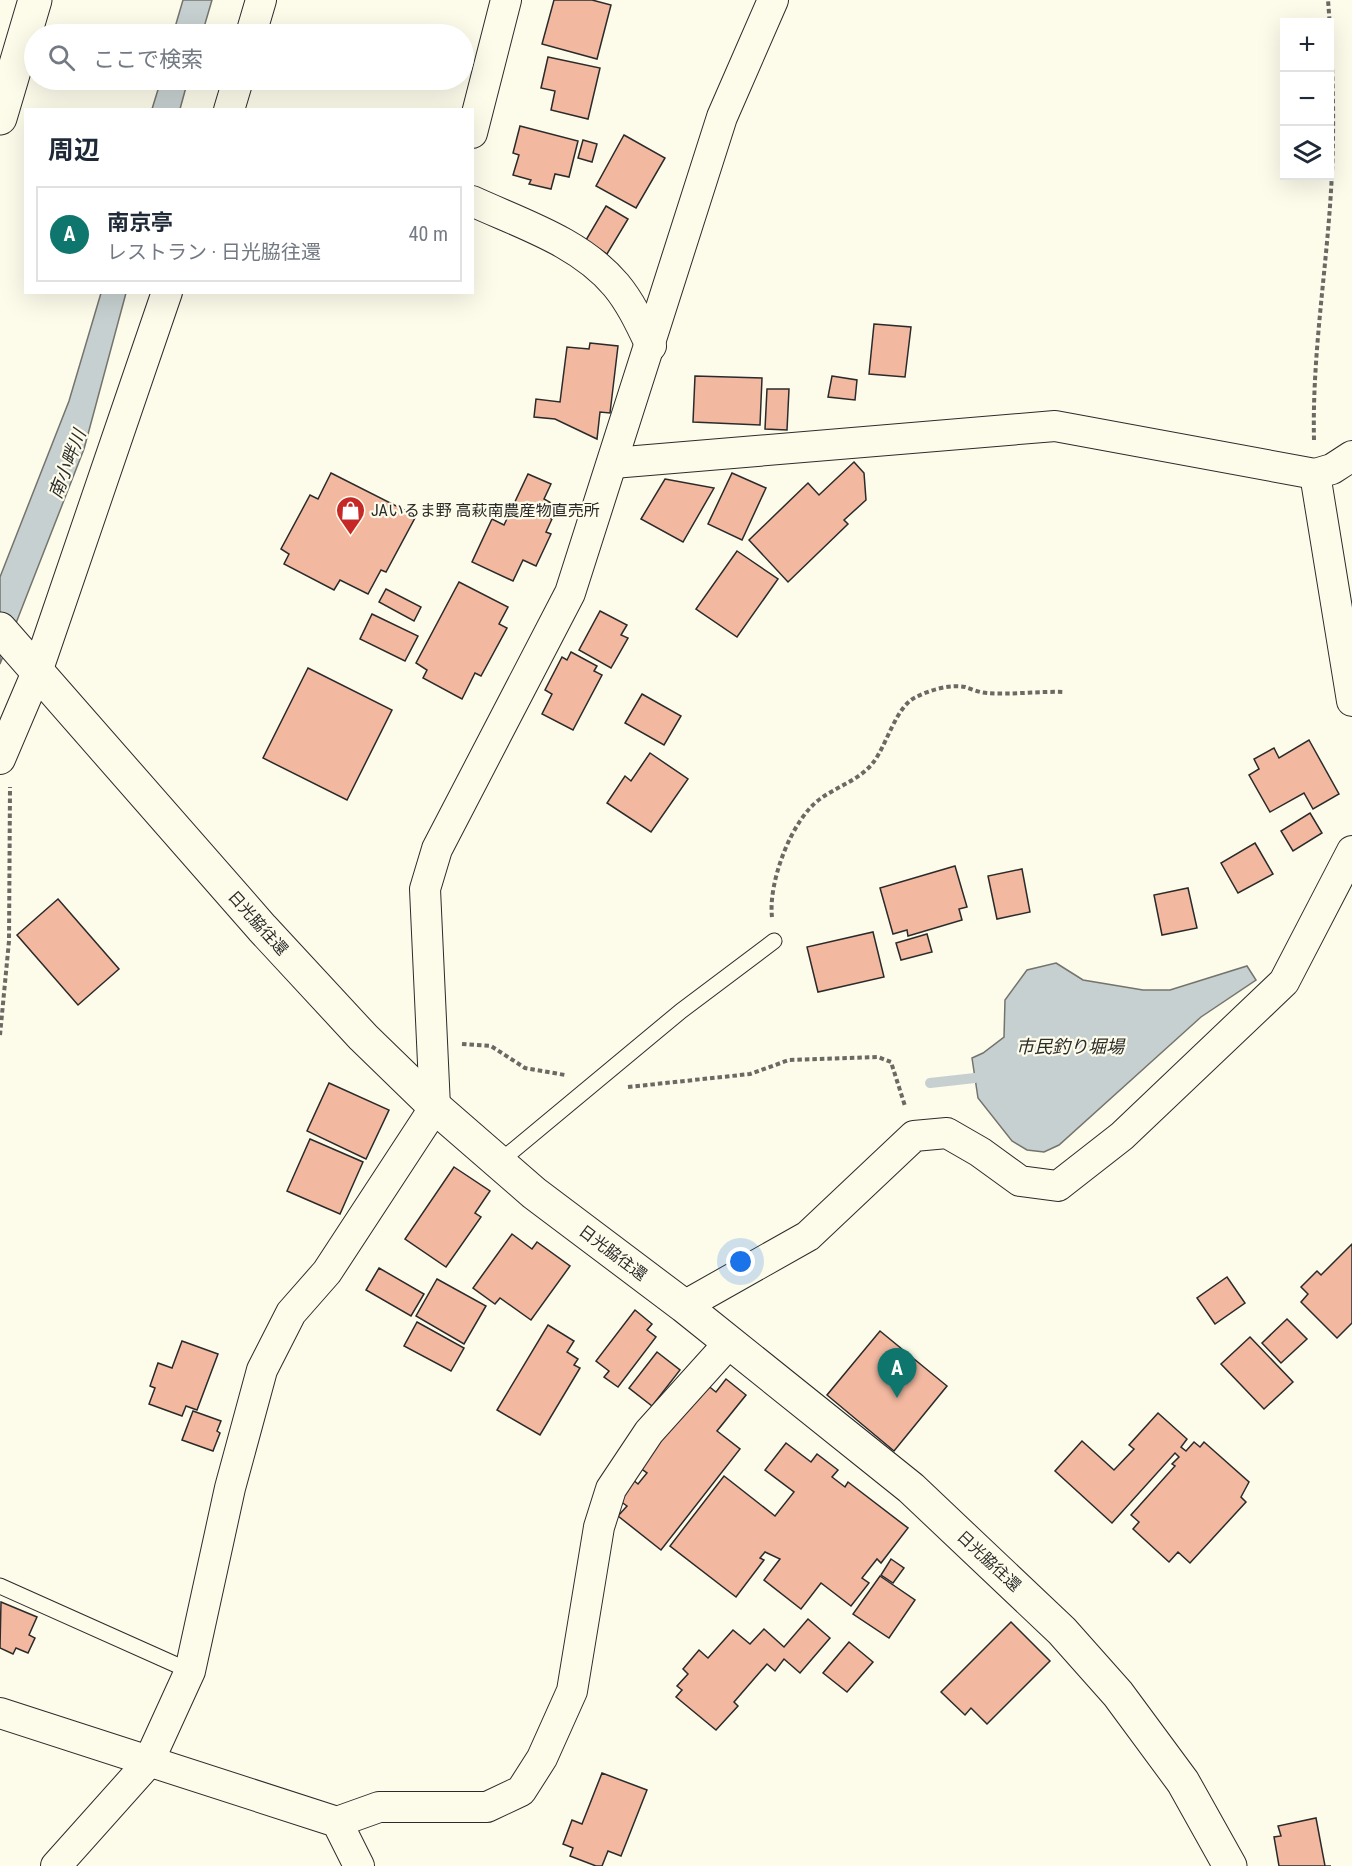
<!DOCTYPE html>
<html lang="ja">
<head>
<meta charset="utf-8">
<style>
  body { margin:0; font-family:"Roboto Condensed","Noto Sans JP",sans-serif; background:#f6f6f7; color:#1f2937 }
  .controls { position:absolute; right:18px; top:18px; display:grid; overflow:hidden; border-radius:0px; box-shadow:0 6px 24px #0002 }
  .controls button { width:54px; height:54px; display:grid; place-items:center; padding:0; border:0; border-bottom:2px solid #e0e1e3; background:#fff; color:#1f2937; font:30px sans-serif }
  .you { position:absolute; left:741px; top:1262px; width:21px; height:21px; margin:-15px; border:4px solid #fff; border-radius:50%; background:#1a73e8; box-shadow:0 0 0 9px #1a73e833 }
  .badge { display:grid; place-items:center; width:39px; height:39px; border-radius:50%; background:#0f766e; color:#fff; font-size:20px; font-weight:700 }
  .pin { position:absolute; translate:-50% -50px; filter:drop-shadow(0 2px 3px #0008) }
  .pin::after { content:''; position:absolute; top:32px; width:21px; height:18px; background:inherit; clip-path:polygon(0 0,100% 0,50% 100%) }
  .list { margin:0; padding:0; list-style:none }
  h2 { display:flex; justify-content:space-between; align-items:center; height:78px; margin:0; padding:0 24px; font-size:26px }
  h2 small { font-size:20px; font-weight:400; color:#747a83 }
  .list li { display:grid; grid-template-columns:39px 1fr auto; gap:18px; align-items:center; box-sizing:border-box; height:96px; margin:0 12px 12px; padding:0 12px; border:2px solid #e0e1e3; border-radius:0px }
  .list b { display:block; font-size:22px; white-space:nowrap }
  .list p { margin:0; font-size:20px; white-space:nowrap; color:#747a83 }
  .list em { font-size:20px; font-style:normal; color:#747a83 }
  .icon { flex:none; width:33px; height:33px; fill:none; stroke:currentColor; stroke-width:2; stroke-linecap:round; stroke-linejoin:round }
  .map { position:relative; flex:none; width:1352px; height:1866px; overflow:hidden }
  .search { position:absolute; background:#fff; box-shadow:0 6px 24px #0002; left:24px; top:24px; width:450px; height:66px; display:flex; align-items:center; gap:15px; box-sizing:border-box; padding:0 21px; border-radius:33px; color:#747a83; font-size:22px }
  .panel { position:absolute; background:#fff; box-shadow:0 6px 24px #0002; left:24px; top:108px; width:450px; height:186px; border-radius:0px }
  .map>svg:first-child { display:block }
</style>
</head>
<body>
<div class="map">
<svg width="1352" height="1866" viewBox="0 0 1352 1866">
  <rect width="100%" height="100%" fill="#fdfbea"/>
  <g fill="#c7d0d0" stroke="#74746e" stroke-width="1.5">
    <polygon points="183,0 212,0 202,34 173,34"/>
    <polygon points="161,80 188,80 180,109 152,109"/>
    <polygon points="101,293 126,293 84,449 0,664 0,577 69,401"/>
    <polygon points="1056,963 1083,980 1143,990 1170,990 1247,966 1256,980 1201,1017 1059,1145 1044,1152 1027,1150 1012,1141 978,1098 972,1058 983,1053 1004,1037 1005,1000 1027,970"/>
  </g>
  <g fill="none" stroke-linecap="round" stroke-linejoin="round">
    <polyline stroke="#c7d0d0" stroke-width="10" points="930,1083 975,1078"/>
  </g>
  <g fill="#f2b8a0" stroke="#2b2b2b" stroke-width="1.5">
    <polygon points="554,0 592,0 611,5 597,59 542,44"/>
    <polygon points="548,57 600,68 588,119 551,110 555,91 541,88"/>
    <polygon points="520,126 578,141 569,177 555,174 551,189 529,184 531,180 513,175 519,155 513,153"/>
    <polygon points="624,135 665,158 636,208 596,186"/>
    <polygon points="583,140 597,144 592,162 578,158"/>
    <polygon points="606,206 628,219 607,254 586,240"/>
    <polygon points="874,324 911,327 905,377 869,374"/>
    <polygon points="590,343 618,346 610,413 600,412 597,439 555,419 534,417 536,399 560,402 567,347 589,349"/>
    <polygon points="695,376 762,378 760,425 693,422"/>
    <polygon points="832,376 857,380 855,400 828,397"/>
    <polygon points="767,389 789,389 787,430 765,429"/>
    <polygon points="854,462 864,473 866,500 844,520 848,524 788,582 749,540 808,483 819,495"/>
    <polygon points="331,473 416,516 386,572 381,570 368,594 340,580 334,590 284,564 289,554 281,549 310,495 318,499"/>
    <polygon points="732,473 766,488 742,540 708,524"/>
    <polygon points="528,474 551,484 544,499 553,504 547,517 552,519 546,532 551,534 536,566 523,560 513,581 472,562 492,519 504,525"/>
    <polygon points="665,479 714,488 683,542 641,519"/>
    <polygon points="737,551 778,579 737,637 696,609"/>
    <polygon points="459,582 508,607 499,624 507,628 481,676 475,673 462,699 423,678 427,670 416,663"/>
    <polygon points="386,589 421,607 414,621 379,602"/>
    <polygon points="600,611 627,625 621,635 628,638 611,668 579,650"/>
    <polygon points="372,614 418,636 405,661 360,639"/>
    <polygon points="571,652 597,666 594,671 602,675 573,730 542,714 552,694 545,690 562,657 567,660"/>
    <polygon points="308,668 392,710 347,800 263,758"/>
    <polygon points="642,694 681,716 664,745 625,723"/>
    <polygon points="1309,740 1339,794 1313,809 1304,793 1270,812 1249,775 1259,769 1254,759 1274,748 1279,758"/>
    <polygon points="650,753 688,779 651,832 607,803 625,776 631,781"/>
    <polygon points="1310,813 1322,833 1293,851 1281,831"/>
    <polygon points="1255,843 1273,874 1238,893 1221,863"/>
    <polygon points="955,866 967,907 959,909 962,920 908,936 907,930 893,934 880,888"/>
    <polygon points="1022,869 1030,912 997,919 988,876"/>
    <polygon points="1188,888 1197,928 1162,935 1154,895"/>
    <polygon points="58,899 119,969 78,1005 17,935"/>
    <polygon points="873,932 884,977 818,992 807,947"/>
    <polygon points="927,934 932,952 901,960 896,943"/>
    <polygon points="329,1083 389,1110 366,1159 307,1131"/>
    <polygon points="310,1139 363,1162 340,1214 287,1191"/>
    <polygon points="454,1167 490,1191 475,1213 481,1217 446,1267 405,1239"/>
    <polygon points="512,1234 532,1249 537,1242 570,1266 531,1320 500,1298 495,1304 473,1288"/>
    <polygon points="1352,1244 1352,1323 1337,1338 1301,1302 1308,1294 1301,1287 1317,1271 1321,1275"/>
    <polygon points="379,1268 424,1294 411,1316 366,1290"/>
    <polygon points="1227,1277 1245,1303 1215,1324 1197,1298"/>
    <polygon points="437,1279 486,1306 464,1344 416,1316"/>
    <polygon points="635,1310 652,1324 647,1330 656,1337 618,1387 604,1377 609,1371 596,1361"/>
    <polygon points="1287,1319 1307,1339 1281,1363 1262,1343"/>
    <polygon points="417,1322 464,1348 451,1371 404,1346"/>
    <polygon points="548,1325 574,1341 567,1352 578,1359 574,1365 580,1368 540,1435 497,1410"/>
    <polygon points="880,1331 947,1386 894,1451 827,1395"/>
    <polygon points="1250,1337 1293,1382 1264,1409 1221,1364"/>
    <polygon points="182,1341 218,1354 197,1410 186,1406 182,1416 149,1404 155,1388 150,1386 158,1363 172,1368"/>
    <polygon points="657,1352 680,1370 652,1406 629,1388"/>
    <polygon points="726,1379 746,1395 717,1431 740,1449 661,1550 618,1516 627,1506 616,1498 632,1479 638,1484 647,1473 636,1465 702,1381 716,1392"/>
    <polygon points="193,1411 221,1421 217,1431 220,1433 213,1451 182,1440"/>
    <polygon points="1158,1413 1187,1439 1181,1447 1186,1451 1194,1442 1200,1447 1204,1442 1249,1482 1241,1497 1246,1502 1190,1563 1178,1552 1169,1562 1133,1529 1139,1522 1131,1515 1175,1466 1172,1464 1179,1457 1175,1453 1112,1523 1055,1471 1082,1441 1114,1470 1134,1449 1129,1445"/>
    <polygon points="786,1443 811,1462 817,1454 838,1470 832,1477 845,1487 848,1482 908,1528 881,1563 877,1559 862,1578 869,1583 851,1606 821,1583 801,1609 764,1580 780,1559 765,1552 760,1558 764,1560 736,1597 670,1546 724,1476 775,1516 794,1492 765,1470"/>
    <polygon points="891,1559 904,1568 893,1583 881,1575"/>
    <polygon points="880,1576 915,1600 889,1638 853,1614"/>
    <polygon points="1,1602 37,1617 29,1635 35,1638 28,1653 16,1648 13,1654 0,1648"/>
    <polygon points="808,1619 830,1638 800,1673 784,1659 775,1671 767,1664 734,1702 738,1706 716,1730 676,1697 682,1690 677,1686 688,1674 683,1669 699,1650 708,1658 733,1630 750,1644 764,1629 784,1647"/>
    <polygon points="1011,1622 1050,1661 987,1724 971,1708 965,1715 941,1692"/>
    <polygon points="849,1642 873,1662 847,1692 823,1673"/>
    <polygon points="602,1773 647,1790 621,1856 608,1851 602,1866 596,1866 570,1856 573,1848 563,1844 572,1820 582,1824"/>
    <polygon points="1316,1818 1325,1866 1331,1866 1279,1866 1274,1837 1281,1836 1278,1826"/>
  </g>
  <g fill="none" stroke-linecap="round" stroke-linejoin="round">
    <defs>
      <g id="lane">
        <polyline points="498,1163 681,1011 774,941"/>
        <polyline points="0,1586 190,1671"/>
      </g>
      <g id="street">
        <polyline points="251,34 261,0"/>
        <polyline points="229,110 238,80"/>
        <polyline points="472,133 506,0"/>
        <path d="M472,201C522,224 580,242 616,285C631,303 641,325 651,346"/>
        <polyline points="613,463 1055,426 1315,474 1332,469 1352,456"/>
        <polyline points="1315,474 1352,701"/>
        <polyline points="0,759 37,672 167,292"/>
        <polyline points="684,1306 808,1236 914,1136 947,1133 980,1152 1020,1181 1058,1186 1122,1136 1284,982 1352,851"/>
        <polyline points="0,1713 337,1822 359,1866"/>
        <polyline points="337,1822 379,1807 487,1807 521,1791 542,1758 572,1691 599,1527 611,1489 649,1432 730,1342"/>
        <polyline points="56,1866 148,1763 190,1671 230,1488 262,1370 291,1313 327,1272 435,1107 425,889 437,849 570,593 722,117 773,0"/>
      </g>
      <g id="highway">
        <polyline points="0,118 35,0"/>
        <polyline points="0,629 262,928 363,1037 435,1107 534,1193 684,1306 911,1488 1062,1631 1118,1694 1183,1782 1230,1866"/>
      </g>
    </defs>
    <use href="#lane" stroke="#2b2b2b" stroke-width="17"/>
    <use href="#street" stroke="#2b2b2b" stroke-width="32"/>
    <use href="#highway" stroke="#2b2b2b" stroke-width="35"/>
    <g stroke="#6a6964" stroke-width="4" stroke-dasharray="4.5 3" stroke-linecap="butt">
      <path d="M1314,440C1312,357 1326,274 1331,191C1335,127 1333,64 1328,0"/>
      <path d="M772,917C768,883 791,820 820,799C836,787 859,780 872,764C887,746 895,707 916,697C930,690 950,684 965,687C972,689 980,693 987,693C1010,695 1040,691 1064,692"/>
      <polyline points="0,1035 9,941 10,787"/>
      <polyline points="462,1044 491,1046 525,1068 565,1075"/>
      <polyline points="628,1087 750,1074 789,1060 878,1057 891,1062 905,1106"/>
    </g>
    <use href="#lane" stroke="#fdfbea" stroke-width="15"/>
    <use href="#street" stroke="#fdfbea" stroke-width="30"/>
    <use href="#highway" stroke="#fdfbea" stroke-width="33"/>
  </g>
  <defs>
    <symbol id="shop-pin" viewBox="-11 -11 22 30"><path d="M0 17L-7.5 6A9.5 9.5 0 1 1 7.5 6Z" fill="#c62828" stroke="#fdfbea"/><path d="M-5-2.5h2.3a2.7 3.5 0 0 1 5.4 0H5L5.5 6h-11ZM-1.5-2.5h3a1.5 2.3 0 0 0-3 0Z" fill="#fff"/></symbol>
  </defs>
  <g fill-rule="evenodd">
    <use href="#shop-pin" x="334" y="494" width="33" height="45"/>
  </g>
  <g text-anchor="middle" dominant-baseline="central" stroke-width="4.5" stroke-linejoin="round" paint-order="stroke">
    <g font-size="16" fill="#2b2b2b" stroke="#fdfbea" text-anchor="start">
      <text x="371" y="510">JAいるま野 高萩南農産物直売所</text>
    </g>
    <g font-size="16" fill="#2b2b2b" stroke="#fdfbea">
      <text transform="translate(258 923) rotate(48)">日光脇往還</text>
      <text transform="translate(613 1253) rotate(37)">日光脇往還</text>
      <text transform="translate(989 1561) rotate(43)">日光脇往還</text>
    </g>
    <g font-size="18" font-style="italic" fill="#2b2b2b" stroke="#fdfbea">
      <text transform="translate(67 464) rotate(-69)">南小畔川</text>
      <text x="1070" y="1046">市民釣り堀場</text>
    </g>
  </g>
</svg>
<div class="controls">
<button>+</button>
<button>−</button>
<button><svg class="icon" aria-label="layers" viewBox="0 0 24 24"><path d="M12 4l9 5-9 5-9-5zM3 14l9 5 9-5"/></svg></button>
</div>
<div class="you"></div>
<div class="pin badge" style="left:897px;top:1398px">A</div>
<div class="search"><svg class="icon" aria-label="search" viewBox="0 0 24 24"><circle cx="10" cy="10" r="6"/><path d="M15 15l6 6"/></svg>ここで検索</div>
<section class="panel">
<h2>周辺<small></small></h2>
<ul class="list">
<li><span class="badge">A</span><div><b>南京亭</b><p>レストラン · 日光脇往還</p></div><em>40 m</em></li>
</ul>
</section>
</div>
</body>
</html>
